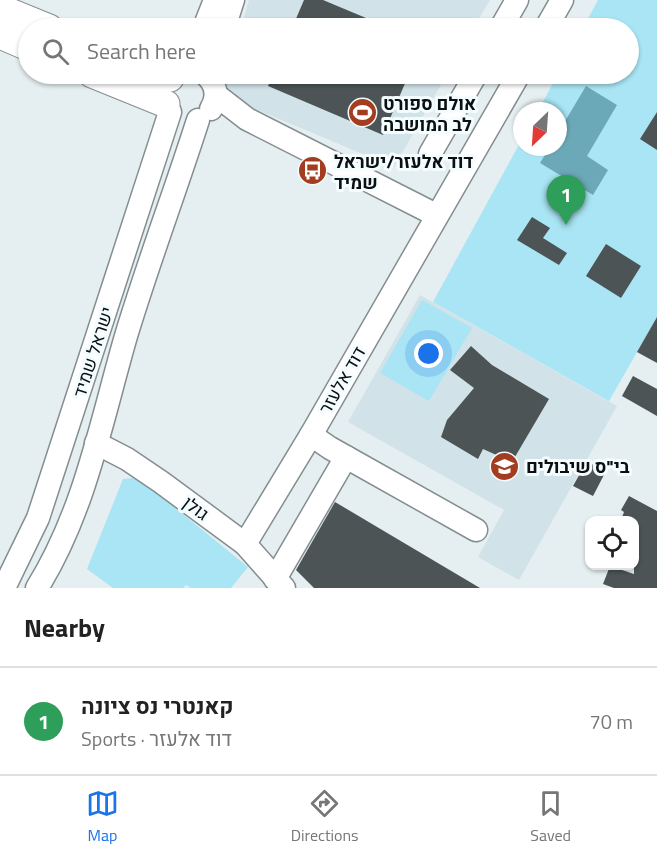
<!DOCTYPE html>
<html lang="en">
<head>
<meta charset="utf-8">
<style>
  body { margin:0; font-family:"Titillium Web",Heebo,sans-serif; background:#f2f2f2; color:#222 }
  .controls { position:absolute; right:18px; bottom:18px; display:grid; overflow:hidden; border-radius:12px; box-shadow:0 2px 4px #0004 }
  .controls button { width:54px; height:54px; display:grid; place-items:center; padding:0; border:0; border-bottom:2px solid #e0e0e0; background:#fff; color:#222; font:30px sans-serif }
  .compass { position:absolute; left:513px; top:102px; width:54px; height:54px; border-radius:50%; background:#fff; box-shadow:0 2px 4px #0004; rotate:205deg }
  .you { position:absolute; left:429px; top:354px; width:21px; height:21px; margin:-15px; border:4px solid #fff; border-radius:50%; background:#1a73e8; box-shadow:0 0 0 9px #1a73e833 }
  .badge { display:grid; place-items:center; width:39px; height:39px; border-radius:50%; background:#1a73e8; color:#fff; font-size:20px; font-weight:700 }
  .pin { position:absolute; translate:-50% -50px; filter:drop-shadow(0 2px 3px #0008) }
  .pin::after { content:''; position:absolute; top:32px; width:21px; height:18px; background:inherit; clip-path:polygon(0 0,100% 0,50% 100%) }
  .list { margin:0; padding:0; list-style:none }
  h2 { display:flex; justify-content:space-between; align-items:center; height:78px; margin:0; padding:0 24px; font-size:26px }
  h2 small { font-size:20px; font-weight:400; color:#767676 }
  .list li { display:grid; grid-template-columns:39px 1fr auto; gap:18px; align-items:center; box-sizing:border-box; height:108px; padding:0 24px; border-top:2px solid #e0e0e0 }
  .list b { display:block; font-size:22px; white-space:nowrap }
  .list p { margin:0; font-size:20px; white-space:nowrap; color:#767676 }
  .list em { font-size:20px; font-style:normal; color:#767676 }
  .icon { flex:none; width:33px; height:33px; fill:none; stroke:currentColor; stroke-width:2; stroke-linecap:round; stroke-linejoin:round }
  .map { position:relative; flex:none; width:657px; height:588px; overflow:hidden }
  .search { position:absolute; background:#fff; box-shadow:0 2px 4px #0004; left:18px; right:18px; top:18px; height:66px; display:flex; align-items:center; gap:15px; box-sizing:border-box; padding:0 21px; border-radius:33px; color:#767676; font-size:22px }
  .sheet { height:186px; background:#fff }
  nav { display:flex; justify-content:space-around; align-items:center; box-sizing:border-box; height:84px; border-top:2px solid #e0e0e0; background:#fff; font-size:16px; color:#767676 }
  nav a { display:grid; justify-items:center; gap:3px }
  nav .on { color:#1a73e8 }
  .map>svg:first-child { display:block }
</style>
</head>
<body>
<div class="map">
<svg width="657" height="588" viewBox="0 0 657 588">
  <rect width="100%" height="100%" fill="#e5eef1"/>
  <g fill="#d1e3e8">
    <polygon points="249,0 490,0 473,28 241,28"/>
    <polygon points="228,74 447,74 394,167 222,95"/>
    <polygon points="420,295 617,406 519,580 478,557 504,510 348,422"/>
  </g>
  <g fill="#a9e5f4">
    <polygon points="598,0 657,0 657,317 609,401 433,302 522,139 522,147 558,147 558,111 538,111 558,74 628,74 628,28 583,28"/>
    <polygon points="422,300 472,328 429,401 380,373"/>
    <polygon points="133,478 147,485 248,567 231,588 191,588 186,585 183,588 113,588 87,569 123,479"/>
  </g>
  <polygon fill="#6ca9b8" points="586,86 617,105 587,156 608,170 593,195 540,163 550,147 558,147 558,133"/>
  <g fill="#4c5456">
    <polygon points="304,0 323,0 390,28 292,28"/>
    <polygon points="273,74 409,74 383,135 268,86"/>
    <polygon points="657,112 657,150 640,139"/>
    <polygon points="532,217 550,228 543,238 567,253 559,265 517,240"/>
    <polygon points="606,244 641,266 621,298 586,276"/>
    <polygon points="657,317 657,363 637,352"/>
    <polygon points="471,346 492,365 549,399 512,462 483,449 478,459 441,437 447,420 474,388 450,370"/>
    <polygon points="633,376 657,389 657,416 622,396"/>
    <polygon points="587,461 606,471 593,496 573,486"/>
    <polygon points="629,496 657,511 657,588 614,588 603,584 610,566 634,574 634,520 621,520 624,512 621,510"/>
    <polygon points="335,502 480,588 314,588 296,570"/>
  </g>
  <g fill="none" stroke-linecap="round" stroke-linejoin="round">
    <defs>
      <g id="minor">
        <polyline points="204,28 215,0"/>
        <polyline points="224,28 233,0"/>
        <polyline points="501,28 517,0"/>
        <polyline points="546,28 562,0"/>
        <path d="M205,74C216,83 219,96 211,109"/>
        <polyline points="216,95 247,119 436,215"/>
        <polyline points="430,154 476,74"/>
        <polyline points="311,435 330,448 476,530"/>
        <polyline points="96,443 127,459 161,482 245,544 284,588"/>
        <polyline points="245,544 311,435 519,74"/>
        <polyline points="275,579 346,457"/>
        <polyline points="4,588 38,518 170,112"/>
        <path d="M37,588C85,511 101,422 126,336C148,263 175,192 198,120"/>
      </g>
      <g id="major">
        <polyline points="0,8 49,28"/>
        <polyline points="0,35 28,47"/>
        <polyline points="92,74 166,104"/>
        <polyline points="159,74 170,78"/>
      </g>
    </defs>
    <use href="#minor" stroke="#848d8f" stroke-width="25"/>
    <use href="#major" stroke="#848d8f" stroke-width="29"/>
    <use href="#minor" stroke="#fff" stroke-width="22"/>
    <use href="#major" stroke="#fff" stroke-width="27"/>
  </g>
  <defs>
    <symbol id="stadium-disc" viewBox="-11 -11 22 22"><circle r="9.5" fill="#a43c20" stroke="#f3fcfe"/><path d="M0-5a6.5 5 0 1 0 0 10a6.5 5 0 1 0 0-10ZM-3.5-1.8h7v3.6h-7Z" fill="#fff"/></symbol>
    <symbol id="bus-disc" viewBox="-11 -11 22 22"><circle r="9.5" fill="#a43c20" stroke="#f3fcfe"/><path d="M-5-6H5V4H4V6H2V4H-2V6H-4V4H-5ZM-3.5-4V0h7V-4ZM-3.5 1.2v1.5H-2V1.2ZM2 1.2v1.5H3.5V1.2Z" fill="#fff"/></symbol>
    <symbol id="school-disc" viewBox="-11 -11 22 22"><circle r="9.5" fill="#a43c20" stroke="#f3fcfe"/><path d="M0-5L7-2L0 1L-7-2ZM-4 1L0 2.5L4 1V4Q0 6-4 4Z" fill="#fff"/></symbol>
  </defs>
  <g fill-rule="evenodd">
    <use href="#stadium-disc" x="346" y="96" width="33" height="33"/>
    <use href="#bus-disc" x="296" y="154" width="33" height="33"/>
    <use href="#school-disc" x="488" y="450" width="33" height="33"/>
  </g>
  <g text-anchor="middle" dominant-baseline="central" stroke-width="6" stroke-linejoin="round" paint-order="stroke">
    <g font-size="18" font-weight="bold" fill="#0c0f10" stroke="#f3fcfe" text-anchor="start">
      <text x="383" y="103">אולם ספורט<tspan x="383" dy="21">לב המושבה</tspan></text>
      <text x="334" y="161">דוד אלעזר/ישראל<tspan x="334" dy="21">שמיד</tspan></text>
      <text x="526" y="466">בי"ס שיבולים</text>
    </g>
    <g font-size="18" fill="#0c0f10" stroke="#f3fcfe">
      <text transform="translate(93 352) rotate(-72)">ישראל שמיד</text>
      <text transform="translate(342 380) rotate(-60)">דוד אלעזר</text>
      <text transform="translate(196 508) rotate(37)">גולן</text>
    </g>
  </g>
</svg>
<div class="controls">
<button><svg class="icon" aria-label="locate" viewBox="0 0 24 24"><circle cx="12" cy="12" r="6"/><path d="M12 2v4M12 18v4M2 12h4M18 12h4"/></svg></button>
</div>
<svg class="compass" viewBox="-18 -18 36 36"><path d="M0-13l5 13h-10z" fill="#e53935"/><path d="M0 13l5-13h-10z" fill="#767676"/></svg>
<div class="you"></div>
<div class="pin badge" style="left:566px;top:225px;background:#2e9e5b">1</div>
<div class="search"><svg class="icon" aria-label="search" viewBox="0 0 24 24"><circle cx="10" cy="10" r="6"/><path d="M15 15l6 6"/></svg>Search here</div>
</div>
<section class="sheet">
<h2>Nearby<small></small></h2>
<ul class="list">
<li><span class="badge" style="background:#2e9e5b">1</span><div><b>קאנטרי נס ציונה</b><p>Sports · דוד אלעזר</p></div><em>70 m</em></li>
</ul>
</section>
<nav>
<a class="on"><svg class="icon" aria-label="map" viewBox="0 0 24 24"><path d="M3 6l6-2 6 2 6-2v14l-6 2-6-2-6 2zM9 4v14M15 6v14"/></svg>Map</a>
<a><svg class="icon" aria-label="directions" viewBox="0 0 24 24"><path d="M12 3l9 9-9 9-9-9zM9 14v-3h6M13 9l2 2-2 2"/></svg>Directions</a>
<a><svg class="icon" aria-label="saved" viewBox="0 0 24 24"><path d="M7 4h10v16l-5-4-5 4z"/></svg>Saved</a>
</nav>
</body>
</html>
